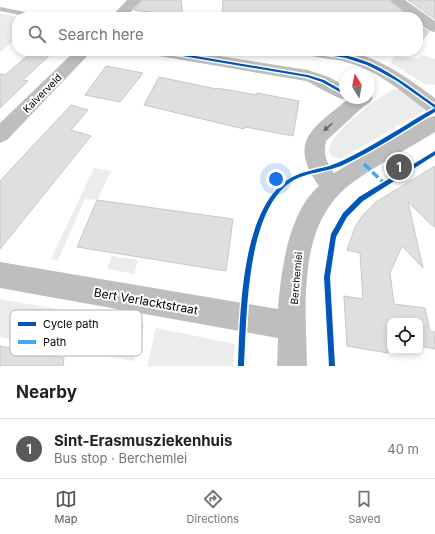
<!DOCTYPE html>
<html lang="en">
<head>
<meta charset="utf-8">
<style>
  body { margin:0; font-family:Inter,sans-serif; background:#f6f6f6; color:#202124 }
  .controls { position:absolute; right:12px; bottom:12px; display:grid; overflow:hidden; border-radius:8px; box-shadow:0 2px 6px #0003 }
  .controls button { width:36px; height:36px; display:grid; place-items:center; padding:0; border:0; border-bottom:1px solid #e0e0e0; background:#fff; color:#202124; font:20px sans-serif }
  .compass { position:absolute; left:339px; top:68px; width:36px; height:36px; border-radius:50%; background:#fff; box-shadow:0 2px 6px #0003; rotate:350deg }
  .you { position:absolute; left:276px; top:179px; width:14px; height:14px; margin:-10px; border:3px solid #fff; border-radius:50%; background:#1a73e8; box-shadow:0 0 0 6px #1a73e833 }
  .badge { display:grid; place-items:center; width:26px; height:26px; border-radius:50%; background:#595959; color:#fff; font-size:13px; font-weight:700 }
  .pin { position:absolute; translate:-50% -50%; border:2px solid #fff; box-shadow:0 1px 4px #0006 }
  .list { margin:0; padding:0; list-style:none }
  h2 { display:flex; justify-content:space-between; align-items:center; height:52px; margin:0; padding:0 16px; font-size:17px }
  h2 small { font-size:13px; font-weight:400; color:#757577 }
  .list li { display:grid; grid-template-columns:26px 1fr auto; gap:12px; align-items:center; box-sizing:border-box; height:60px; padding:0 16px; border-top:1px solid #e0e0e0 }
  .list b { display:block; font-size:15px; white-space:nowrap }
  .list p { margin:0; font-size:13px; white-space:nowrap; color:#757577 }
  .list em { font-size:13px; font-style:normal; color:#757577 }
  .icon { flex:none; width:22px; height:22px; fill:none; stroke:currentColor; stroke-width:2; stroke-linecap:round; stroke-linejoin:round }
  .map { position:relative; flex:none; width:435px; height:366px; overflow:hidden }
  .search { position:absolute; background:#fff; box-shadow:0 2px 6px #0003; left:12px; right:12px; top:12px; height:44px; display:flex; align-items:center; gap:10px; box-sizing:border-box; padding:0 14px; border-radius:16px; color:#757577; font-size:15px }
  .sheet { height:112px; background:#fff }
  nav { display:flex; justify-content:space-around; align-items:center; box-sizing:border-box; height:56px; border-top:1px solid #e0e0e0; background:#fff; font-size:11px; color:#757577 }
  nav a { display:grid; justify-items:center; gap:2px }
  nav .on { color:#595959 }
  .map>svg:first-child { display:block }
</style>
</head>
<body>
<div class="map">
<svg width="435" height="366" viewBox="0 0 435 366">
  <rect width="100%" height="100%" fill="#fff"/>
  <g fill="#ececec">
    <polygon points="0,13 17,17 17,38 0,52"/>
    <polygon points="422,55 435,59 435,85 424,84 390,62 396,56 418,59"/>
    <path d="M394,89H399L424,108V111L344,157L340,159C299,153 383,94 394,89Z"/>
    <polygon points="94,168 111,171 97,200 85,199 58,260 51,259"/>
    <polygon points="112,256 138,260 134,274 107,269"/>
    <polygon points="0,299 144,325 134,361 0,337"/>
    <polygon points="156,328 235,344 233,366 147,366"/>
  </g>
  <g fill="#dfdfdf" stroke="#c7c7c7">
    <polygon points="143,0 181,0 183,17 134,10"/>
    <polygon points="223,0 388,0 408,17 222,17"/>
    <polygon points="408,0 435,0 435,19"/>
    <polygon points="418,25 429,32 418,44"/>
    <polygon points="33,51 54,51 23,80 28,81 0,108 0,74 5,75"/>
    <polygon points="106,66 143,73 120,102 85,95"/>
    <polygon points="159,77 216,89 217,88 257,95 257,93 299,101 293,136 245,127 244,129 144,105"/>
    <polygon points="71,105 88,110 71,130 91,136 0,249 0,181"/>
    <polygon points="435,166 435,228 408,202 423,268 402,246 390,273 394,304 425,308 430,331 435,332 435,349 420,346 420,321 390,321 390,341 387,340 388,353 347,346 344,296 363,299 360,253 347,250 355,227 363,215 376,202"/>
    <polygon points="97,200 233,219 226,271 77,247"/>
    <polygon points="0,346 64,358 63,366 0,366"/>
  </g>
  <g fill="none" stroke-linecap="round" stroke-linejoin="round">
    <polygon fill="#bebebe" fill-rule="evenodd" points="0,7 41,15 45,17 30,17 0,11"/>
    <g fill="#bebebe" fill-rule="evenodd">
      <polygon points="127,0 142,0 126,17 111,17"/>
      <polygon points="389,0 405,0 435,21 435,32 430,31 418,23 418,17 410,17"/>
      <polygon points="75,51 92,51 7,140 0,143 0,123"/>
      <path d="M151,51H189L308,70L329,77L345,86V98H369V93L370,94L373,98L370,102L363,107L326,141C323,154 326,162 334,173L428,118L435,116V132C408,149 378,164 352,183C296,224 306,305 307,366H277L278,338L0,288V262L278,309C281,271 288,213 319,186C286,140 315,127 348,99C340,102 316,85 306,81L159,56L153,54Z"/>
      <path d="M301,51C314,51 328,50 341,51C377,54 407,78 435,98V114L428,112C405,94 381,73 352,64C337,58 319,59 303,54Z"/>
    </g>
    <polyline stroke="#3fa9f5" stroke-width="3.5" stroke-dasharray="8 3.5" stroke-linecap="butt" points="364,164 384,183"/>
    <defs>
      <g id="cycleway">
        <polygon points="157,51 166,51 308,75 324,80 345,92 345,95 322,82 307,77 159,52"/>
        <path d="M307,51C328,51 351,55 370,63C394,74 414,90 435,105V112C405,130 375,150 343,165C325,173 303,172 288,184C246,217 247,316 244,366H238C240,316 241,227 277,189C280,186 283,183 286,181C298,172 314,170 329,166C335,164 342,161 348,158C368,148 387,136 406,125C415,119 425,113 435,108L397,81L377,70L367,65L346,58L309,52Z"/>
        <polygon points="435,151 435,155 363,201 347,217 336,237 330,277 335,366 329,366 324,277 331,234 343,213 359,197"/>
      </g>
    </defs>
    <use href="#cycleway" stroke="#fff" stroke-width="3"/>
    <use href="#cycleway" fill="#0057b8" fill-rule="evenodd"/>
  </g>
  <defs><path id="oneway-solid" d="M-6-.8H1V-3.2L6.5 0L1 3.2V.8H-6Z"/></defs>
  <use fill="#686868" href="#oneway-solid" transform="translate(328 127) rotate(139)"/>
  <g text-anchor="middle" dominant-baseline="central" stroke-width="4" stroke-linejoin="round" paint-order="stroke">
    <g font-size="10" fill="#000" stroke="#fff">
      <text transform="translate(42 93) rotate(-45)">Kalverveld</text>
      <text transform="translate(296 278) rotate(-85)">Berchemlei</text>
    </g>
    <g font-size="12" fill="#000" stroke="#fff">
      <text transform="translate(146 301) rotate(10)">Bert Verlacktstraat</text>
    </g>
  </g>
  <rect x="10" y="310" width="132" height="46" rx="6" fill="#fff" stroke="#b2b2b2" stroke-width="1"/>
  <rect x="18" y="322" width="18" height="4" fill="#0057b8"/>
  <rect x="18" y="340" width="18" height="4" fill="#3fa9f5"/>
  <g font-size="11" fill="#000">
    <text x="43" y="328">Cycle path</text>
    <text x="43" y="346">Path</text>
  </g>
</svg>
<div class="controls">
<button><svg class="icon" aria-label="locate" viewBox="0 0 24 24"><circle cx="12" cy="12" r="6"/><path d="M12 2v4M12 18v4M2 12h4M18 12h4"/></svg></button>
</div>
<svg class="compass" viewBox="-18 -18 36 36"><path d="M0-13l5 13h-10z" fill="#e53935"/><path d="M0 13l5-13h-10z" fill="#757577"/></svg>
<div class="you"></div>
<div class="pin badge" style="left:399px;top:167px">1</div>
<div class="search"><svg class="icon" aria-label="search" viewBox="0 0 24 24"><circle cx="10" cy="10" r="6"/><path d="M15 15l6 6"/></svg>Search here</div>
</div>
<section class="sheet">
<h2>Nearby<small></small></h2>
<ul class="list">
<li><span class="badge">1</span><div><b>Sint-Erasmusziekenhuis</b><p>Bus stop · Berchemlei</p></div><em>40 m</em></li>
</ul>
</section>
<nav>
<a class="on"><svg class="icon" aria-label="map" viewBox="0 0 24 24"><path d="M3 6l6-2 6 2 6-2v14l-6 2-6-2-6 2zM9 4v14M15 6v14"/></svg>Map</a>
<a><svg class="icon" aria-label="directions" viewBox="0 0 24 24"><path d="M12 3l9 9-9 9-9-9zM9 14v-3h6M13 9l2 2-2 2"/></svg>Directions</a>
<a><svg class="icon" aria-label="saved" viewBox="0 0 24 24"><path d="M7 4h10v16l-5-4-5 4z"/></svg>Saved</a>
</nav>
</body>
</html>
